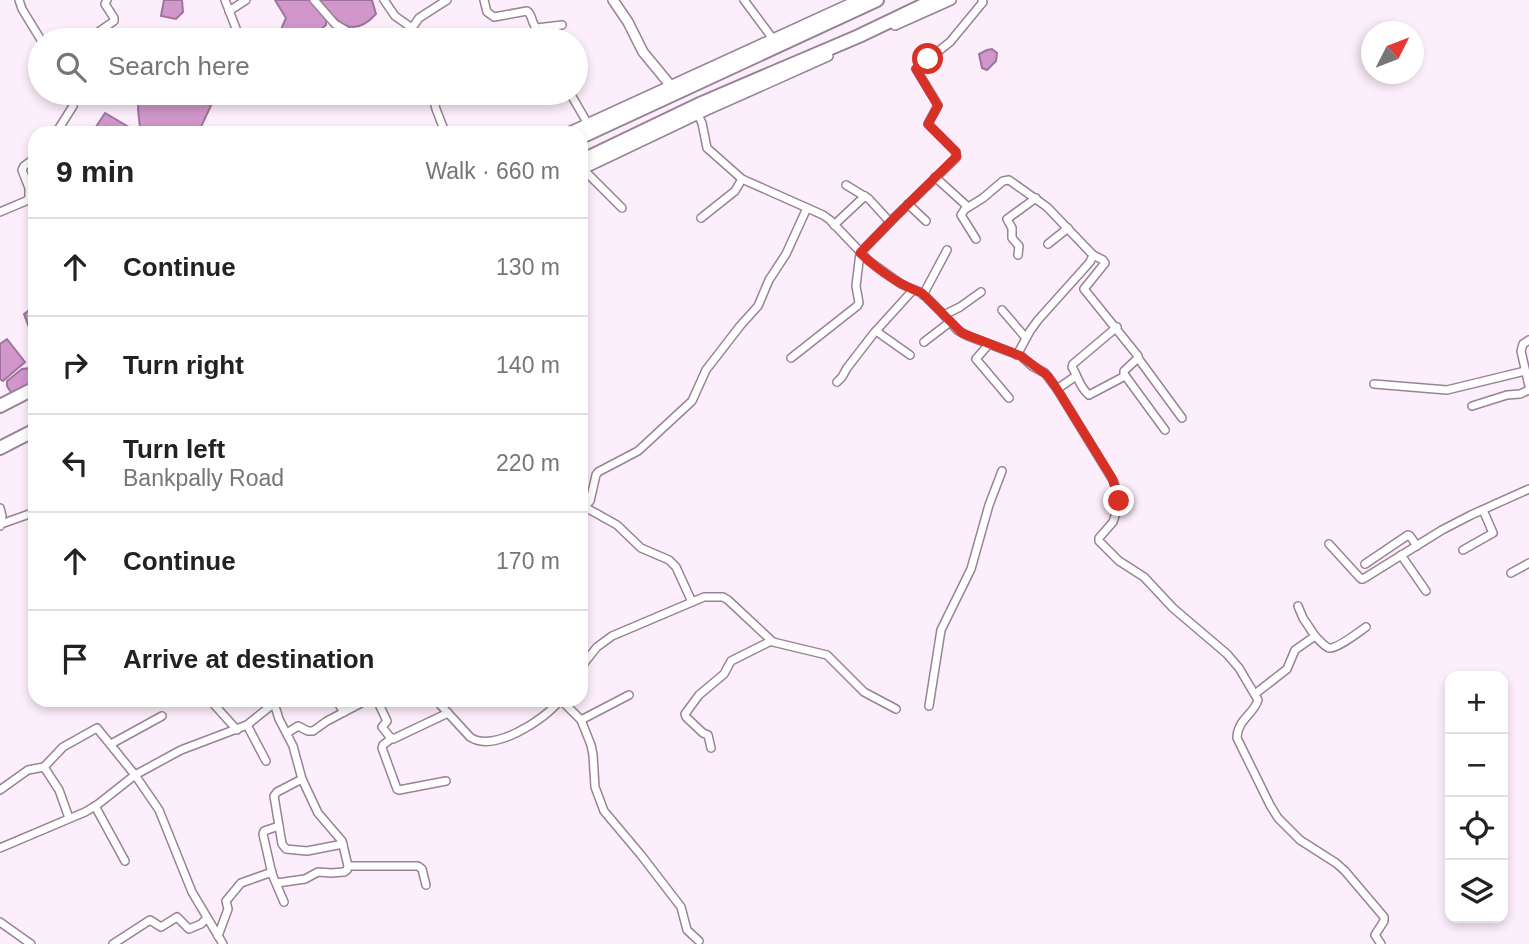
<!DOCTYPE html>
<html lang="en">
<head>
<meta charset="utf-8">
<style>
  body { margin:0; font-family:Helvetica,sans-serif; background:#f2f2f2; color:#222 }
  .controls { position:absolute; right:21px; bottom:21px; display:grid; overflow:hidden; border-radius:14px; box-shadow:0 4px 10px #0003 }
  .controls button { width:63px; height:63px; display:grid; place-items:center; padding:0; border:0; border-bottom:2px solid #e0e0e0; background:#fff; color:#222; font:35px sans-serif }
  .compass { position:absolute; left:1361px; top:21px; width:63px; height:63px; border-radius:50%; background:#fff; box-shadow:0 4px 10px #0003; rotate:48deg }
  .stop { position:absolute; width:21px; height:21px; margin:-16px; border:5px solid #d93025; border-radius:50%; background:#fff }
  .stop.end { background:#d93025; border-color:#fff; box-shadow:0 2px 7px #0008 }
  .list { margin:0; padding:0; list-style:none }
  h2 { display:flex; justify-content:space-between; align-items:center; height:91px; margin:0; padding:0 28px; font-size:30px }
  h2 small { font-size:23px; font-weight:400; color:#767676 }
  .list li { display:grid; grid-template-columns:46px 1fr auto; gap:21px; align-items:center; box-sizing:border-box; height:98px; padding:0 28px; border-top:2px solid #e0e0e0 }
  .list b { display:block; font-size:26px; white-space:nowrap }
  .list p { margin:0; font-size:23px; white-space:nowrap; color:#767676 }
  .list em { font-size:23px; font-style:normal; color:#767676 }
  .icon { flex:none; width:38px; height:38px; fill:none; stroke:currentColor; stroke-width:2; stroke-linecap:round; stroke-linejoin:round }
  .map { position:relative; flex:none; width:1529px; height:944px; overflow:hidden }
  .search { position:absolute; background:#fff; box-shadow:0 4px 10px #0003; left:28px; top:28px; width:560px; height:77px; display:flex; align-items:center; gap:18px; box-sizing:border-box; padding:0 24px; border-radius:38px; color:#767676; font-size:26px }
  .panel { position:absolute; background:#fff; box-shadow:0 4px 10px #0003; left:28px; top:126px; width:560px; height:581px; border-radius:21px }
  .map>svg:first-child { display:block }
</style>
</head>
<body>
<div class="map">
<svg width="1529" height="944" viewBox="0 0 1529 944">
  <rect width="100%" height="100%" fill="#fdeefb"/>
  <g fill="#d196cc" stroke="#9f739b" stroke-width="2">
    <polygon points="164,0 182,0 183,12 176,19 161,16"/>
    <polygon points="275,0 311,0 326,20 326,25 308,40 287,40 282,27 286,18"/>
    <path d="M319,0H372L376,14C351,41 337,21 319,0Z"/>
    <polygon points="156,31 181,32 184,35 184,40 150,40 152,36"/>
    <polygon points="992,49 997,53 996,61 987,70 982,68 979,54 987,50"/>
    <polygon points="139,93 217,93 198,133 152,133 140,128 138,109"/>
    <polygon points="105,113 139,133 92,133"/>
    <polygon points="35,306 35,334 30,330 24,314"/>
    <polygon points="7,339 25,362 3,381 0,379 0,344"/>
    <polygon points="30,368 35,378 35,393 17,402 7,386 7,381 22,369"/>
  </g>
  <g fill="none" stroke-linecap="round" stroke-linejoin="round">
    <defs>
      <g id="minor">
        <polyline points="19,0 22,9 41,40"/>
        <polyline points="314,0 335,24 352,34"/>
        <polyline points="384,0 395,16 412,28"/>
        <path d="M484,0L487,12L494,17L527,11C533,15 531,24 537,28L562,25"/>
        <polyline points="744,0 773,39"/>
        <polyline points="229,11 246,0"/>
        <polyline points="87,40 114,21 114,18 105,4 107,0"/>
        <polyline points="220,40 232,36 237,31 225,0"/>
        <polyline points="415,40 412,28 419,18 447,0"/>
        <polyline points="432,93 436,109 443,127 442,133"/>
        <polyline points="570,93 588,124"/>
        <path d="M698,115L702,123L707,148L742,179L823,215L830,220L869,261L901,284L922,293L944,315L957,330L968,336L1021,356L1032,366L1045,373L1057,389L1114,482L1119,504L1113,522L1099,538V541L1119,561L1144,577L1173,608L1227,654L1239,668L1258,700C1254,714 1237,720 1237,738L1270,805L1278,818L1300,840L1336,863L1345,871L1384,917V921L1375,935L1381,944"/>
        <polyline points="56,133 73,106 74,102 70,93"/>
        <polyline points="583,169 622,208"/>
        <polyline points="935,177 967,206 961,215 976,239"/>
        <polyline points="846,185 869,199 890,222"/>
        <polyline points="908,204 926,221"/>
        <polyline points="967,208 983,198 1003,181 1009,180 1047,207 1093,255 1090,262 1038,320 1030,331 1017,355"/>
        <polyline points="0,212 26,201 29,198 29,188 22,170 24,166 35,158"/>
        <polyline points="701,218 735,191 742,179"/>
        <polyline points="834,225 865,196"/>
        <polyline points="1048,244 1068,228"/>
        <polyline points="1018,255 1019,246 1012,238 1012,228 1007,219 1036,198"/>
        <polyline points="1093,255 1103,260 1105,263 1084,289 1138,356 1138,358 1124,371 1124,374 1165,430"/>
        <polyline points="923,295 947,250"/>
        <polyline points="1002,310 1026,338"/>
        <polyline points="944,315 960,307 981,292"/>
        <path d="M1117,327L1073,364L1072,367C1078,376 1079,387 1089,395L1125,376"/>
        <polyline points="876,331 910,355"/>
        <polyline points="1529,340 1523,344 1521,351 1529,386"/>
        <polyline points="924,342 950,322"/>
        <polyline points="989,344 976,359 1009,398"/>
        <polyline points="791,358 857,306 859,303 856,286 860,253 896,216 956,158 956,152 928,124 938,105 916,69 950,42 983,2 982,0"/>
        <polyline points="1138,358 1182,418"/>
        <polyline points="837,382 842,377 847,368 874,333 913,290"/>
        <polyline points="1374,384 1447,390 1525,371"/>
        <polyline points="1057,389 1076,376"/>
        <polyline points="1472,406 1507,395 1520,394 1529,390"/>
        <polyline points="581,506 587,504 590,501 596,475 598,472 638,451 692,401 706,370 740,326 758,306 769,280 786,254 807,208"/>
        <polyline points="583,506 617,525 641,548 669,560 676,567 692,602"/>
        <polyline points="0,508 2,516 0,526"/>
        <polyline points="1,524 35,512"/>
        <polyline points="1329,544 1361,579 1363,579 1442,530 1471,515 1529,489"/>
        <polyline points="1463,550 1493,533 1483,510"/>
        <polyline points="1401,555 1426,591"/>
        <polyline points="1365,564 1408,535 1410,536 1417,546"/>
        <polyline points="1511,573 1529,563"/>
        <path d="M1315,636C1318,639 1325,647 1329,648C1337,649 1359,632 1366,627"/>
        <polyline points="581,667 597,647 612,636 704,597 723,597 728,600 773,642 827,655 864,692 896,709"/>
        <polyline points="1255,694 1287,669 1295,650 1315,636 1303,618 1298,606"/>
        <polyline points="210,700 237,730"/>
        <polyline points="336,700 344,712"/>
        <polyline points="377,700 387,721 382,727 390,737 393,739 448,713"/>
        <path d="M436,700L470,737C493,753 545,720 560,700"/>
        <polyline points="561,700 581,720 591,745 593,755 595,787 604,811 641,855 681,907 687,930 699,941"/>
        <polyline points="274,703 279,719 293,746 302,779 318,813 342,841 348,866 347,870 344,872 331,873 318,872 305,879 277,883"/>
        <polyline points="929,706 941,630 971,569 989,505 1002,471"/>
        <polyline points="581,720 629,695"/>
        <polyline points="247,725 266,761"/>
        <polyline points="287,733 298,726 308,731 313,731 327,721 367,700"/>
        <polyline points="392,738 383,745 382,748 397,789 399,790 446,781"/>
        <polyline points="111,744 162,716"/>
        <polyline points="711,748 708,735 703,733 686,717 685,714 699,695 724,674 731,661 771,641"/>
        <polyline points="44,767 59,790 69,818"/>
        <polyline points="302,779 277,792 274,796 282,844 286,849 307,851 343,844"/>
        <polyline points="0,790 28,770 44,767 63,747 97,728 135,775 159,810 192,892 223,944"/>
        <polyline points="95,806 125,861"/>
        <polyline points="279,826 264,831 263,834 272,874 284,902"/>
        <polyline points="0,848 85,812 97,805 135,775 181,750 247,725 278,700"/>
        <polyline points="348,866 418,866 422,869 426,885"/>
        <polyline points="0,922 31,944"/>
        <polyline points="218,936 228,909 226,901 241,883 272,872"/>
        <polyline points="113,944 150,920 161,927 177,917 189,929 201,924 207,918"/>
      </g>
      <g id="tertiary">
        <polyline points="613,0 628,22 643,52 671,86"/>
        <polyline points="895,25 951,0"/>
        <polyline points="567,133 858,0"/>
        <polyline points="581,170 707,110 828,56"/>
      </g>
      <g id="trunk">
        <polyline points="581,137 877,0"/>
        <polyline points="581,161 702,103 859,36 934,0"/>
        <polyline points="0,406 35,388"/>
        <polyline points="0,448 35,430"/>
      </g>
    </defs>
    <use href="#minor" stroke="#998297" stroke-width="10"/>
    <use href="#tertiary" stroke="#998297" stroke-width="12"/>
    <use href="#trunk" stroke="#998297" stroke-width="16"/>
    <use href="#minor" stroke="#fff" stroke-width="7"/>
    <use href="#tertiary" stroke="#fff" stroke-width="9"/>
    <use href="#trunk" stroke="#fff" stroke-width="12"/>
  </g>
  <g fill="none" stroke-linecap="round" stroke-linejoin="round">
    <path stroke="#d93025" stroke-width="9" d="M928,59L916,69L938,106L928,124L956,152L957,156L896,216L860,253C878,270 899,285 922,293L962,333L1021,356L1048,376L1057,389L1112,478L1119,501"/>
  </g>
</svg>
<div class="controls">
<button>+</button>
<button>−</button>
<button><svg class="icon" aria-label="locate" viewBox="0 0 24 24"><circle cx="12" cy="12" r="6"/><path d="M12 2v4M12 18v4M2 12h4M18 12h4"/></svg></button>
<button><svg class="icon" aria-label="layers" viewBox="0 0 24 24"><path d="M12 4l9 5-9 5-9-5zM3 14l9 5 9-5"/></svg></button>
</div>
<svg class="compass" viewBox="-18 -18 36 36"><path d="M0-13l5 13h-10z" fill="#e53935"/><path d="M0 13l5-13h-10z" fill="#767676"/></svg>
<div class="stop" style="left:928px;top:59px"></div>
<div class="stop end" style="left:1119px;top:501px"></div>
<div class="search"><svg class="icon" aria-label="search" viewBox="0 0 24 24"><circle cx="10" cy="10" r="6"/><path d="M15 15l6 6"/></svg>Search here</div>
<section class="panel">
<h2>9 min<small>Walk · 660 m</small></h2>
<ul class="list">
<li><svg class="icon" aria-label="ahead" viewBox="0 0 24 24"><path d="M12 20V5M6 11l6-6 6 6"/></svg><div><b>Continue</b></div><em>130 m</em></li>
<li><svg class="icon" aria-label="right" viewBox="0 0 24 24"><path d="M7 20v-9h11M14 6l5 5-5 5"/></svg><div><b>Turn right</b></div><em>140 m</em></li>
<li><svg class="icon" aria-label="left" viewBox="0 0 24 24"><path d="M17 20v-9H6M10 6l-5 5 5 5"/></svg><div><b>Turn left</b><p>Bankpally Road</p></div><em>220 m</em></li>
<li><svg class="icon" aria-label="ahead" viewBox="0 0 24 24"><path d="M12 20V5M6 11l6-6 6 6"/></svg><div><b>Continue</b></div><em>170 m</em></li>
<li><svg class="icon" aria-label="arrive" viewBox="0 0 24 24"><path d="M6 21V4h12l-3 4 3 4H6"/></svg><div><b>Arrive at destination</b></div></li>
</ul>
</section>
</div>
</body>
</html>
